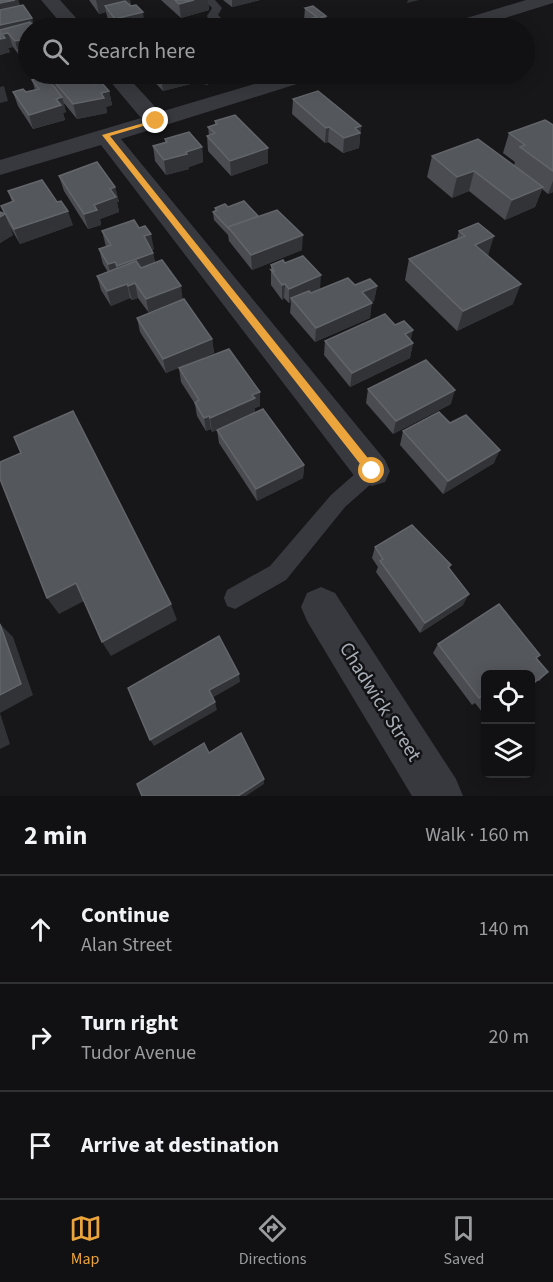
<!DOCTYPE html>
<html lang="en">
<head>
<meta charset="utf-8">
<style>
  body { margin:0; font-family:"Source Sans 3",sans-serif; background:#1e1f21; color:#f1f3f6 }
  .controls { position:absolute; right:18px; bottom:18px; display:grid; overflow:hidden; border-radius:9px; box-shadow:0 3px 15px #0003 }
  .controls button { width:54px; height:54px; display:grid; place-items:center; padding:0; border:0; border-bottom:2px solid #303133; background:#111113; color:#f1f3f6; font:30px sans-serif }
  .stop { position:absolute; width:18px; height:18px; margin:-14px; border:4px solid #eca53c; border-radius:50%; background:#fff }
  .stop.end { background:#eca53c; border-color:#fff; box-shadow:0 2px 6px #0008 }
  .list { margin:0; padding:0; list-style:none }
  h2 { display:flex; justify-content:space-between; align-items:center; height:78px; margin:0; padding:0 24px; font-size:26px }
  h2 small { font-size:20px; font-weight:400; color:#9c9da0 }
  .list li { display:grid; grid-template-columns:39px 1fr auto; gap:18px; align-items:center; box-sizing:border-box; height:108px; padding:0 24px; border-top:2px solid #303133 }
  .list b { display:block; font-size:22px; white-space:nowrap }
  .list p { margin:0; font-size:20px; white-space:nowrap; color:#9c9da0 }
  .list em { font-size:20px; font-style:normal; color:#9c9da0 }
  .icon { flex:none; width:33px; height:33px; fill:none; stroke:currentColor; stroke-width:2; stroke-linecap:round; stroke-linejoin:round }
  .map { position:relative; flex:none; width:553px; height:796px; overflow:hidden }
  .search { position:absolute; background:#111113; box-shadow:0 3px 15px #0003; left:18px; right:18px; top:18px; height:66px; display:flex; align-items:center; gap:15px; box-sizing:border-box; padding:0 21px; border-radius:33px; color:#9c9da0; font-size:22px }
  .sheet { height:402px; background:#111113 }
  nav { display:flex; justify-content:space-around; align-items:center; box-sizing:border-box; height:84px; border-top:2px solid #303133; background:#111113; font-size:16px; color:#9c9da0 }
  nav a { display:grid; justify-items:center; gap:3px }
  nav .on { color:#eca53c }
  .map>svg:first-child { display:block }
</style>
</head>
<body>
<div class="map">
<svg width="553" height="796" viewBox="0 0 553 796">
  <rect width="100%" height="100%" fill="#171719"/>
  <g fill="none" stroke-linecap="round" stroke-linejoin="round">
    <g fill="#38393e" fill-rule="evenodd">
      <polygon points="204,0 215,0 222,8 218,15 232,28 221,28 208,18 207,16 212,8"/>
      <polygon points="372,463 379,465 382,471 379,477 345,507 286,580 235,609 227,606 224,598 227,590 270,566 331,495 365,465"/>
    </g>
    <g fill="#38393e" fill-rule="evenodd">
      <polygon points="41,0 60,0 85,28 65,28"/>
      <polygon points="526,0 553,0 553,3 473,28 444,28 447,24"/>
      <polygon points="104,74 125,74 160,112 288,74 320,74 316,78 121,139 385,460 390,471 385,482 372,486 359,482 101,145 0,175 0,160 141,118"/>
      <polygon points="321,587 335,593 456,779 463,796 412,796 307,621 301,607 307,593"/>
    </g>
  </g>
  <g fill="#4a4c51">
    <polygon points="0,0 18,0 28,28 28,72 22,64 19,55 13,47 8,48 10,52 0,55"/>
    <polygon points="89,0 130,0 131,6 144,19 154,28 159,28 114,28 108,20 106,12 99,14"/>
    <polygon points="161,0 208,0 209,10 181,18"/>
    <polygon points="223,0 260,0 232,7"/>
    <polygon points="305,8 326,16 326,21 335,28 283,28 283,25 304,20"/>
    <polygon points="147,74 230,74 221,76 221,80 206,85 202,81 163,91"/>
    <polygon points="52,79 109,91 112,105 106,107 107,113 77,119 63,102 66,112 63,113 65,120 33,129 18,106 13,92 26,92 35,90 32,80 55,88"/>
    <polygon points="293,99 361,126 359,148 343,153 328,142 325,143 292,114"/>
    <polygon points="215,121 268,163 231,176 208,151 207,136 209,135 208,127 215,124"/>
    <polygon points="553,125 553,192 548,194 542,189 535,207 505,220 469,191 452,198 427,177 432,156 514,165 515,162 503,153 509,133"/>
    <polygon points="165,139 202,147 203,162 189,167 189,169 166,175 155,161 153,146 165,142"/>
    <polygon points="59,176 115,187 119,202 117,202 119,212 100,219 101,225 88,229 64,191"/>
    <polygon points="8,191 73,225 20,244 8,223 13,235 0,243 0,212 4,214 1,206 12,202"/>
    <polygon points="228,207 258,216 302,250 252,270 229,241 228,235 214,220 213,212 215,211 215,208"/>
    <polygon points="102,231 154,249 152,250 155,262 212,339 214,353 166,373 140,332 137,318 149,313 138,298 132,300 130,298 111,306 101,290 97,276 108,272 103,264 99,249 106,247"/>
    <polygon points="459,231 488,256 513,304 457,331 405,280 409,259 457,239"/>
    <polygon points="285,263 320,290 355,285 377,286 374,301 371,302 370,318 315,342 290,313 291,302 289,303 284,298 282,300 271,285 271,265"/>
    <polygon points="325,341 411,341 413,343 410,358 350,387 324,355"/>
    <polygon points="179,368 260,406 255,408 255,412 212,432 211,429 206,431 197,416 195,404 181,382"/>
    <polygon points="368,389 451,404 393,434 366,403"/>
    <polygon points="450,423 494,463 443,494 400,445 403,431"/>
    <polygon points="217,430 304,465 303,478 257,501 219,443"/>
    <polygon points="375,547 451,565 449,569 463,605 420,633 376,572 378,567 372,558"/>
    <polygon points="438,644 540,655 536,658 548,672 539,681 486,675 486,717 475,703 472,705 433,653"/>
  </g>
  <g fill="#313336">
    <polygon points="15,0 18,0 22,13 0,18 0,3"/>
    <polygon points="96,0 130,0 131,6 105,6 106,12 99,14"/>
    <polygon points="194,0 208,0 209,10 181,18 179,4"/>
    <polygon points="232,0 260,0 232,7"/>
    <polygon points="408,0 419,0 407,3"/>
    <polygon points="143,12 145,26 120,25 121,28 117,28 115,19"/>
    <polygon points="32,18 35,28 8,33 13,47 8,48 10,52 0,55 0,25"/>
    <polygon points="20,40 24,54 18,50 19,55 15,41"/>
    <polygon points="54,74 65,74 54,76"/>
    <polygon points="172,74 201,74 202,81 163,91 161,76"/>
    <polygon points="205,74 230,74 221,76 221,80 206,85"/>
    <polygon points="4,86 8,101 0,103 0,87"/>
    <polygon points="109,91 112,105 106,107 107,113 77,119 73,104"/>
    <polygon points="62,97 66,112 63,113 65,120 33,129 29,115 56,99"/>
    <polygon points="361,126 359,148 343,153 344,138 355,128"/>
    <polygon points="329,127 328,142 325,143 326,128"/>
    <polygon points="202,147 203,162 189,167 189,169 166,175 164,160"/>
    <polygon points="268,148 268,163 231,176 230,161"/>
    <polygon points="474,171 469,191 452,198 457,177"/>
    <polygon points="553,181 553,192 548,194"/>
    <polygon points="115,187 119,202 117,202 119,212 100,219 101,225 88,229 84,214 110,189"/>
    <polygon points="543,187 535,207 505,220 512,200"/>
    <polygon points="68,211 73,225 20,244 14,229"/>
    <polygon points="5,214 13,235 0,243 0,217"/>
    <polygon points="151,234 154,249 147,251 144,236"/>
    <polygon points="303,235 302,250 252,270 251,255"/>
    <polygon points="494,236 488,256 475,245"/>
    <polygon points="153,253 156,268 121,281 117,266"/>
    <polygon points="115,262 118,277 112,279 108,264"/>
    <polygon points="321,275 320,290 293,301 291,298 291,302 289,303 289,289"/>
    <polygon points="135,283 138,298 132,300 128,286"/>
    <polygon points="127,284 130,298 111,306 107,291"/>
    <polygon points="285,284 284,298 282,300 282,285"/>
    <polygon points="521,284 513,304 457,331 463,311"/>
    <polygon points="181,286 183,301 149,314 146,299"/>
    <polygon points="377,286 374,301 360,307 362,292"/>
    <polygon points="372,303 370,318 315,342 316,328"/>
    <polygon points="413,330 410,344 405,334"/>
    <polygon points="212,339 214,353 166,373 163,359"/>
    <polygon points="413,343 410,358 350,387 352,373"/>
    <polygon points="455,390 451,404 393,434 396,421"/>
    <polygon points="260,392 260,406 255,408 255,412 212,432 210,418"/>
    <polygon points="209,416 211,429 206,431 204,418"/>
    <polygon points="500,450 494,463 443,494 448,481"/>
    <polygon points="304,465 303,478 257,501 256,489"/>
    <polygon points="76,583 86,600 59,614 47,598"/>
    <polygon points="469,594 463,605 420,633 425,623"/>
    <polygon points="171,604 177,620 111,656 102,642"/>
    <polygon points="0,624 13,637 33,695 0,713 10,744 0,749"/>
    <polygon points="239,674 240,682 212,698 209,690"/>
    <polygon points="215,702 217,710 154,746 150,740"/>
    <polygon points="264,779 264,784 246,796 238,796"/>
  </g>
  <g fill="#54575c" stroke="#62656a" stroke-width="1.5">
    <polygon points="0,0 15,0 0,3"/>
    <polygon points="175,0 194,0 179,4"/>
    <polygon points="125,1 131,6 136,5 143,12 115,19 105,6"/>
    <polygon points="23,5 32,18 0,25 0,10"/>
    <polygon points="313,6 326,16 321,17 336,28 288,28 283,25 317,17 305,8"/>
    <polygon points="145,19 154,28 158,27 159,28 123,28 120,25"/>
    <polygon points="30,22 34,26 39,25 42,28 28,28 28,45 25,46 20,40 15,41 8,33 2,34 5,38 0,39 0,30"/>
    <polygon points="28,47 28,61 27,61 18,50"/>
    <polygon points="73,74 87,74 94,84 101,82 109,91 101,93 104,98 73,104 52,79"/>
    <polygon points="159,74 172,74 161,76"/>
    <polygon points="46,76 62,97 56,99 61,105 29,115 13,92 23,89 26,92 39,89 32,80"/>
    <polygon points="318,91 361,126 355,128 360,133 344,138 329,127 326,128 293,99"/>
    <polygon points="235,115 268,148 230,161 207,136 215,133 208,127 217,124 215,121"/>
    <polygon points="545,120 553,125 553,171 520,147 525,145 509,133"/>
    <polygon points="189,132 202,147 186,152 187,154 164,160 153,146 167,142 165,139"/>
    <polygon points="478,139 543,187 512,200 474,171 457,177 432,156"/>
    <polygon points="97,162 115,187 110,189 116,197 94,205 97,210 84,214 59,176"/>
    <polygon points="42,180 57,202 61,201 68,211 14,229 1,206 14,201 8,191"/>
    <polygon points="244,201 258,216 228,227 228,228 213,212 217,210 215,208 225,204 228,207"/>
    <polygon points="277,210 303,235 251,255 228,227"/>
    <polygon points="0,212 5,214 0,217"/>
    <polygon points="134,220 139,228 145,226 151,234 144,236 153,253 117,266 115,262 108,264 99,249 111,245 102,231"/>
    <polygon points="478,223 494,236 475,245 521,284 463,311 409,259 465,236 459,231"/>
    <polygon points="303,256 321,275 289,289 285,284 282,285 271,270 274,271 271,265 283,260 285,263"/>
    <polygon points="162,260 181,286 146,299 135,283 128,286 127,284 107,291 97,276 136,261 141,268"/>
    <polygon points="348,278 355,285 370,279 377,286 362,292 372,303 316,328 291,298 309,291 311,293"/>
    <polygon points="184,299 212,339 163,359 137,318"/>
    <polygon points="385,314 395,325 404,321 413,330 405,334 413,343 352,373 325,341"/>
    <polygon points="229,349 260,392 252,395 255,398 210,418 209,416 204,418 195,403 199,400 179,368"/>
    <polygon points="426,360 455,390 396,421 368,389"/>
    <polygon points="263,409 304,465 256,489 217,430"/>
    <polygon points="73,411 171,604 102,642 76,583 47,598 0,479 0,462 21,453 14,437"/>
    <polygon points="439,412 450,423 466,415 500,450 448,481 403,431"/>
    <polygon points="412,525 451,565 448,567 469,594 425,623 380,561 383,559 375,547"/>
    <polygon points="499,604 540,655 536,658 548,672 531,685 531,675 486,675 486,699 482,695 479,698 438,644"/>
    <polygon points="0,624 21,684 0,695"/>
    <polygon points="219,636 239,674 209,690 215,702 150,740 128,688"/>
    <polygon points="241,733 264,779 238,796 142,796 137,784 204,743 209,753"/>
  </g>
  <polygon fill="#eca53c" points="154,120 160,121 110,136 375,467 375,474 368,474 102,135"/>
  <g text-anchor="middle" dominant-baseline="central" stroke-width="5" stroke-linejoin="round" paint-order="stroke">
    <g font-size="20" fill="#a9afb8" stroke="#121214">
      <text transform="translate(380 702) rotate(58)">Chadwick Street</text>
    </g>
  </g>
</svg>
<div class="controls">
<button><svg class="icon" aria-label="locate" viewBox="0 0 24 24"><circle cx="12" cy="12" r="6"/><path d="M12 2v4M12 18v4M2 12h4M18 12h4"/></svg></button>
<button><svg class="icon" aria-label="layers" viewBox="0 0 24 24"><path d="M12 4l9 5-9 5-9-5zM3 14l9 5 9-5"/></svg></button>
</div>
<div class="stop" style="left:372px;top:471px"></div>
<div class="stop end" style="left:156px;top:121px"></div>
<div class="search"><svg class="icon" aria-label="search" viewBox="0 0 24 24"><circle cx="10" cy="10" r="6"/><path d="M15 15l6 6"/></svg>Search here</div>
</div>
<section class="sheet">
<h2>2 min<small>Walk · 160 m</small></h2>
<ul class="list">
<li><svg class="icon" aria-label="ahead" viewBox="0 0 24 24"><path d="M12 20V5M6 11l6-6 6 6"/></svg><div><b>Continue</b><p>Alan Street</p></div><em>140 m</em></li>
<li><svg class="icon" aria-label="right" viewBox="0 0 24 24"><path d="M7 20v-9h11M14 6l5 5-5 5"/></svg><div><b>Turn right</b><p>Tudor Avenue</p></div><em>20 m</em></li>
<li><svg class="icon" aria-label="arrive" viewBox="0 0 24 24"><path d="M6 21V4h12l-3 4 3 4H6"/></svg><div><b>Arrive at destination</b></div></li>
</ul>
</section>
<nav>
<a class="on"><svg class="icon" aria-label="map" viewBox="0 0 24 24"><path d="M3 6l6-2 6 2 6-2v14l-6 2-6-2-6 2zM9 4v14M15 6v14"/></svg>Map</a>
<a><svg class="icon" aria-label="directions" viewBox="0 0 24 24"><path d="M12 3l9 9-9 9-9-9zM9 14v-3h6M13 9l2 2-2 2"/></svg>Directions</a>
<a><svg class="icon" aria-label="saved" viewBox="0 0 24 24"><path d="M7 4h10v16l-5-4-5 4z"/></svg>Saved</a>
</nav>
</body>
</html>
